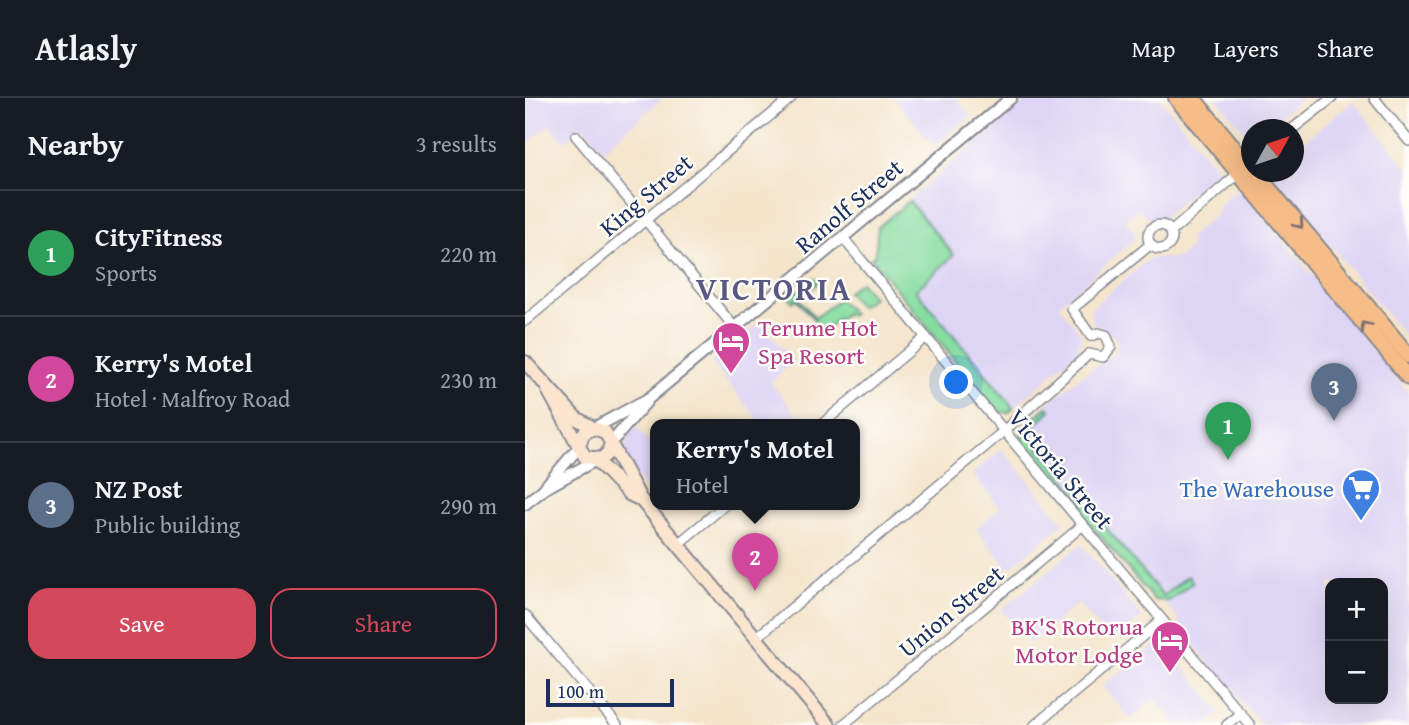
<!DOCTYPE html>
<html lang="en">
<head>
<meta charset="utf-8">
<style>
  body { margin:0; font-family:"Gentium Book Plus",serif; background:#242831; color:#f1f3f6 }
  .controls { position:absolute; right:21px; bottom:21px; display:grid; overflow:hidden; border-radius:14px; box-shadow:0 7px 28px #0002 }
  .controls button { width:63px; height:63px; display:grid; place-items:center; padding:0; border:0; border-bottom:2px solid #363941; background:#171b24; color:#f1f3f6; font:35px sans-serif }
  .compass { position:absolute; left:716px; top:21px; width:63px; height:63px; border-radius:50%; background:#171b24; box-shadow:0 7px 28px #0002; rotate:50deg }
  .scale { position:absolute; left:21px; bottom:18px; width:128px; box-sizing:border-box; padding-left:7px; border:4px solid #1b2f5e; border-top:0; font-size:19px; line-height:24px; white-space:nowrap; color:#1b2f5e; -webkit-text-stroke:5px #fdfcf7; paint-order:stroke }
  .you { position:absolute; left:432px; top:285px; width:24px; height:24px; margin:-18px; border:5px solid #fff; border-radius:50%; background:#1a73e8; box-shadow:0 0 0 10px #1a73e833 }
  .badge { display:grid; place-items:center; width:46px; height:46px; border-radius:50%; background:#d1495b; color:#fff; font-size:23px; font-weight:700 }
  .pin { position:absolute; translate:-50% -58px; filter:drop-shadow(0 2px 4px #0008) }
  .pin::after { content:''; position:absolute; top:37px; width:24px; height:21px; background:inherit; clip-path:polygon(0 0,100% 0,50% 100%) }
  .popup { position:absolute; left:125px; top:321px; width:210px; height:91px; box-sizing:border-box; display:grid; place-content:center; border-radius:14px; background:#171b24; filter:drop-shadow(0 2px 5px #0005); font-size:23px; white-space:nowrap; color:#9ea1a6 }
  .popup b { font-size:26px; color:#f1f3f6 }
  .popup::after { content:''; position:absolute; left:50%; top:100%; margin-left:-14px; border:14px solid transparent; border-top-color:#171b24 }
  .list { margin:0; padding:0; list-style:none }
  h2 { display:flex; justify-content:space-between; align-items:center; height:91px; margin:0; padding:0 28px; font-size:30px }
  h2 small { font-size:23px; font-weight:400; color:#9ea1a6 }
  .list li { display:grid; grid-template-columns:46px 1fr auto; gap:21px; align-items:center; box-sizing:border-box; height:126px; padding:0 28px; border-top:2px solid #363941 }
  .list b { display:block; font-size:26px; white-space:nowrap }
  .list p { margin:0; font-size:23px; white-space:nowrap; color:#9ea1a6 }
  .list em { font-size:23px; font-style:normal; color:#9ea1a6 }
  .actions { display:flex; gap:14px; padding:21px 28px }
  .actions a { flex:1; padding:16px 0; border:2px solid #d1495b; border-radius:21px; text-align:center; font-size:24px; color:#d1495b }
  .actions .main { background:#d1495b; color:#fff }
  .map { position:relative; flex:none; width:884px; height:627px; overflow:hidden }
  header { display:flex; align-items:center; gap:42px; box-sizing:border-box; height:98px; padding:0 35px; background:#171b24; border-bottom:2px solid #363941 }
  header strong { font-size:33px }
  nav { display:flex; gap:38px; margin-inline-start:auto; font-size:24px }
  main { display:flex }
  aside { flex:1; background:#171b24 }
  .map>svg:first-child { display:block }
</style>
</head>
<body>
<header>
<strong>Atlasly</strong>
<nav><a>Map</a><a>Layers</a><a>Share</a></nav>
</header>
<main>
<aside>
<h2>Nearby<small>3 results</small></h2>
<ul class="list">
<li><span class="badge" style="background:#2e9e5b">1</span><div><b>CityFitness</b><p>Sports</p></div><em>220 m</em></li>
<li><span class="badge" style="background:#d1479c">2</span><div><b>Kerry's Motel</b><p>Hotel · Malfroy Road</p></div><em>230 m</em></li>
<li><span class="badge" style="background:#5c6f8a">3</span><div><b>NZ Post</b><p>Public building</p></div><em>290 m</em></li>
</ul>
<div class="actions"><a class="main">Save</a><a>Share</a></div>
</aside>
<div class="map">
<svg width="884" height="627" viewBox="0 0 884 627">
  <rect width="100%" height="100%" fill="#fdfcf7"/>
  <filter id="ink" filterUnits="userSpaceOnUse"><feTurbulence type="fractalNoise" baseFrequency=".0143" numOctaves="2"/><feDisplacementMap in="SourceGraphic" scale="14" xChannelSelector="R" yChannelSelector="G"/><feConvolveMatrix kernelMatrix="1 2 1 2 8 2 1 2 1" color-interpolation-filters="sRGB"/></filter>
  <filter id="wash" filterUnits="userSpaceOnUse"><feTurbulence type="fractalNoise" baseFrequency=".00686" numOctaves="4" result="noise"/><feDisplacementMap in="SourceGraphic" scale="28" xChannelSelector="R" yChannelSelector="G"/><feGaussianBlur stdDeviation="1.57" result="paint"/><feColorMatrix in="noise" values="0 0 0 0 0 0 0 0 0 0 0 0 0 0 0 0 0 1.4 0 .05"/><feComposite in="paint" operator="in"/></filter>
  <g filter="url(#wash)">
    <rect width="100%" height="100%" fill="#f4e4ca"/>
    <g fill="#ded5f5" fill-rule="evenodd">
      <polygon points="0,0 138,0 78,52 59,28 40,44 25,27 0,48"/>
      <polygon points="369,0 431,0 446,18 409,48"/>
      <polygon points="505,0 635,0 693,72 637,120 625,121 613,111 600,122 610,135 610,141 534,207 556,236 553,253 488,311 390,192 428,157 383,102"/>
      <polygon points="691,0 777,0 739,31 726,32 726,42"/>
      <polygon points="828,3 884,72 884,243 746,74 768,74 769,52"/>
      <path d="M718,94L884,295L883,627H736L656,532L652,519L639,504L630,501L494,335L500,324L559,276L592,254L593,248L588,237L569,227L565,211L625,160H653L665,150L664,139L692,116L694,107L708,95ZM805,485H858V601H805Z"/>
      <polygon points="235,224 269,264 245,284 278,324 275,327 238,327 186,265"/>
      <polygon points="112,329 130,351 130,400 102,368 98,355 106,334"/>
      <polygon points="477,351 539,425 484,471 451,431 475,410 447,376"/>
      <polygon points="556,446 617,519 587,544 553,505 505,546 476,512"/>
      <polygon points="636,542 696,614 681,627 653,627 630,601 605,621 577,588"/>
    </g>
    <g fill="#86dda0" stroke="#50867f" stroke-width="2">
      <polygon points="384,103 429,157 391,192 484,304 488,311 483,315 471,313 346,160 350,157 353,129"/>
      <polygon points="288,180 294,184 274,201 290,220 314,201 328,216 325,218 321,215 298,233 291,232 291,224 271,200 268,204 264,200"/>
      <polygon points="335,184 348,199 335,209 322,194"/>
      <polygon points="522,309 525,312 502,335 638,498 663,478 668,484 644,503 629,502 496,343 498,329"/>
    </g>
  </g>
  <g filter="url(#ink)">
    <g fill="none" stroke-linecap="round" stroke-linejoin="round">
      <defs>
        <g id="minor">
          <polyline points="849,0 884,43"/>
          <polyline points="766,32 807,0"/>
          <polyline points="51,38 210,230"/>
          <circle cx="635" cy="139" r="12"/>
          <polyline points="646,134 715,74"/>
          <polyline points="318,140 725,627"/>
          <polyline points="0,223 266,0"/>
          <polyline points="566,238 547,211 626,146"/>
          <polyline points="564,256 578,259 586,249 581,237 573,235 566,238"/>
          <polyline points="296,327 401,239"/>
          <polyline points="153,446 200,407"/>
          <polyline points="0,517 92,627"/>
          <polyline points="231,540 474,337 564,256"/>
          <polyline points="318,627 558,427"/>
          <polyline points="510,627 637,522"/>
          <polyline points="702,627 716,616"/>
        </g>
        <g id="tertiary">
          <polyline points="69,330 123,301 486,0"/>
          <polyline points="86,345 122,303"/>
          <polyline points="20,389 54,349"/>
          <polyline points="0,406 19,391 71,362"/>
        </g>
        <g id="secondary">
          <polyline points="0,264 51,320 68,330"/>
          <polyline points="23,292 60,359 76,361 83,355 86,345 80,334 68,330 58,336 54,348"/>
          <polyline points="86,346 116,402 304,627"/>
          <polyline points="71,362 104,396 116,402"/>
        </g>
        <g id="primary">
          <polyline points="651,0 884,280"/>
          <polyline points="668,0 726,70"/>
          <polyline points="730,74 884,258"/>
        </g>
      </defs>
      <use href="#minor" stroke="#888a94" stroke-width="12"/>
      <use href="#tertiary" stroke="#888a94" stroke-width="14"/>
      <use href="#secondary" stroke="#888a94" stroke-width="16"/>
      <use href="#primary" stroke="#888a94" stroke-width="18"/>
      <use href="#minor" stroke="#fff" stroke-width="9"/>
      <use href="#tertiary" stroke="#fff" stroke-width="10"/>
      <use href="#secondary" stroke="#fce5cf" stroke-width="12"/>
      <use href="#primary" stroke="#f7bd88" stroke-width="14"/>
    </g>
    <defs><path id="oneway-chevron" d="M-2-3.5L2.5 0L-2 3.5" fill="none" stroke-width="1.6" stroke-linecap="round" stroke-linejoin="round" transform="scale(1.75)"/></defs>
    <g stroke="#7e6f71">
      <use href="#oneway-chevron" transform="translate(774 126) rotate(50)"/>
      <use href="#oneway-chevron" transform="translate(840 228) rotate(-130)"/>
    </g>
  </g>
  <defs>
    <symbol id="hotel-pin" viewBox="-11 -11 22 30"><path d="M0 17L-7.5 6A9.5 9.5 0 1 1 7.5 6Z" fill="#d1479c" stroke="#fdfcf7"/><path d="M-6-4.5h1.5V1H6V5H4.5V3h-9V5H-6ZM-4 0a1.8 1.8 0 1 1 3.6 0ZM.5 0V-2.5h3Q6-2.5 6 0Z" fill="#fff"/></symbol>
    <symbol id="supermarket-pin" viewBox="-11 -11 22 30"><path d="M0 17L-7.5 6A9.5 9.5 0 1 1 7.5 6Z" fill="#3f7fe0" stroke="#fdfcf7"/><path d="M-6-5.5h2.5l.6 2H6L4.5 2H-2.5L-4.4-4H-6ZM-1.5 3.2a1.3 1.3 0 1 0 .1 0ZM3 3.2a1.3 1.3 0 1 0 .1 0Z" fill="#fff"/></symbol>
  </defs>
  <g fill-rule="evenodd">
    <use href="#hotel-pin" x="184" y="221" width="44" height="60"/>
    <use href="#supermarket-pin" x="814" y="368" width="44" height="60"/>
    <use href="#hotel-pin" x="623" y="520" width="44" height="60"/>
  </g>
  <g text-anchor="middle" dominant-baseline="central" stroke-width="5" stroke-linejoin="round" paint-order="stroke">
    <g font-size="24" fill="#1b2f5e" stroke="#fdfcf7">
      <text transform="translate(121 97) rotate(-40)">King Street</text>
      <text transform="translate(324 108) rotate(-40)">Ranolf Street</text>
      <text transform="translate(536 371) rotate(50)">Victoria Street</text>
      <text transform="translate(426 513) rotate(-40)">Union Street</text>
    </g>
    <g font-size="24" fill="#b23c85" stroke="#fdfcf7" text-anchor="start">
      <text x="233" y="229">Terume Hot<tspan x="233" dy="28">Spa Resort</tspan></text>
      <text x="618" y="528" text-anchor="end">BK'S Rotorua<tspan x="618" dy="28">Motor Lodge</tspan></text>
    </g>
    <g font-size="24" fill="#366cbe" stroke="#fdfcf7" text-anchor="end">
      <text x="809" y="390">The Warehouse</text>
    </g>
    <g font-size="32" font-weight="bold" letter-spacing="2" fill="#595883" stroke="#fdfcf7">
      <text x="249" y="190">VICTORIA</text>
    </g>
  </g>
</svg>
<div class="controls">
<button>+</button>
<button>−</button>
</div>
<svg class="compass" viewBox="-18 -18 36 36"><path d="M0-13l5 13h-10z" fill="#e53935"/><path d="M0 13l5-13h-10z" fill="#9ea1a6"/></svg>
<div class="scale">100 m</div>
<div class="you"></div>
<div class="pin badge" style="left:703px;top:362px;background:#2e9e5b">1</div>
<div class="pin badge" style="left:230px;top:493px;background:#d1479c">2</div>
<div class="popup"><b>Kerry's Motel</b>Hotel</div>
<div class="pin badge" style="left:809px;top:323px;background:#5c6f8a">3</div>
</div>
</main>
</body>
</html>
